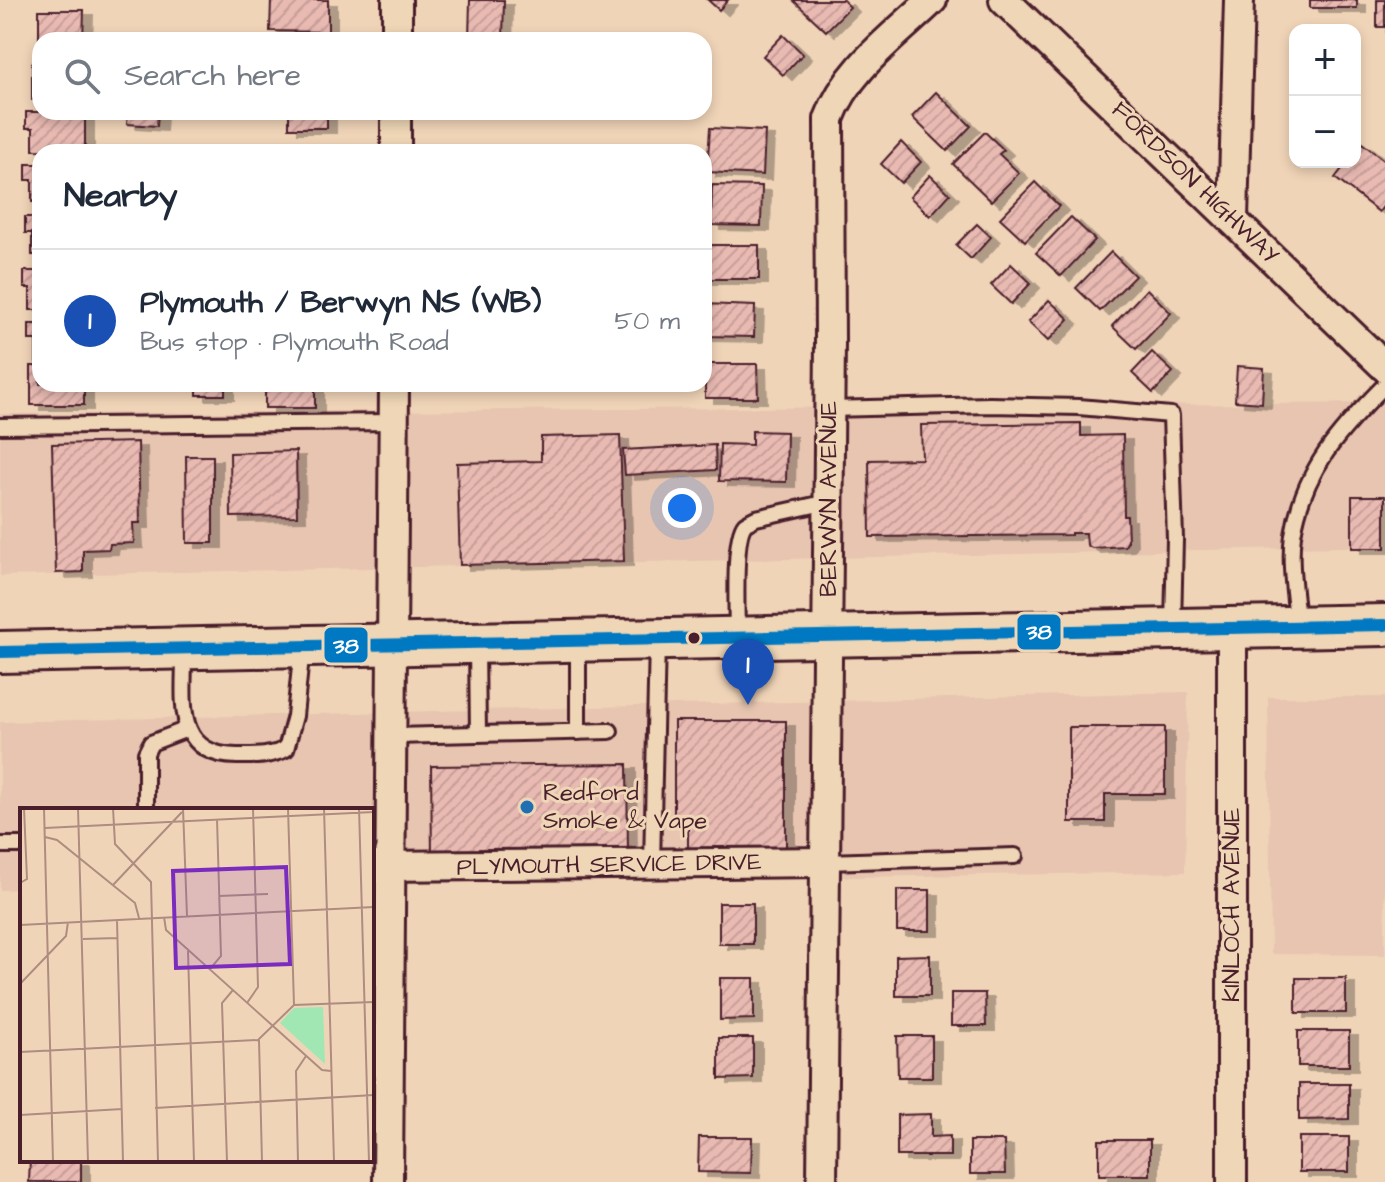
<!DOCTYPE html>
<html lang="en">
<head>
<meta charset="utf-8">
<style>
  body { margin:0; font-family:"Architects Daughter",sans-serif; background:#f2f2f3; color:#1f2937 }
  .controls { position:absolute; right:24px; top:24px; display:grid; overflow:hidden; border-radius:16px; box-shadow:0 4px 12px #0003 }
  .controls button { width:72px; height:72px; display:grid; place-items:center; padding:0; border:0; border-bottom:2px solid #e0e1e3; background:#fff; color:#1f2937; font:40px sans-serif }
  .you { position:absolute; left:682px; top:508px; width:28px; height:28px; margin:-20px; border:6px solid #fff; border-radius:50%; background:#1a73e8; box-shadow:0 0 0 12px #1a73e833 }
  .badge { display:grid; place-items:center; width:52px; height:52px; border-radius:50%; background:#1f6fb2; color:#fff; font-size:26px; font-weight:700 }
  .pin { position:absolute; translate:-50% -66px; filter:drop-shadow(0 2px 4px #0008) }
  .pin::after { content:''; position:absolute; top:42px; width:28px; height:24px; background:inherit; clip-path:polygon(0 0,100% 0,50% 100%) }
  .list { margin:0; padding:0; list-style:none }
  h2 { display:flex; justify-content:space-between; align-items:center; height:104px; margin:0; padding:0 32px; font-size:34px }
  h2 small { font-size:26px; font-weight:400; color:#747a83 }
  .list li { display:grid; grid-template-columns:52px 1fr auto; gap:24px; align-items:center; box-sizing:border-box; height:144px; padding:0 32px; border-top:2px solid #e0e1e3 }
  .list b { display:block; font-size:30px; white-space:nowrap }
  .list p { margin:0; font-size:26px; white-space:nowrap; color:#747a83 }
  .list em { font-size:26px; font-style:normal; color:#747a83 }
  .icon { flex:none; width:44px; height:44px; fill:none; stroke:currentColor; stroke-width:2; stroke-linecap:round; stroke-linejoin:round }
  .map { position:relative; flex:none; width:1385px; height:1182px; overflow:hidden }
  .search { position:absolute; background:#fff; box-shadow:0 4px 12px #0003; left:32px; top:32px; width:680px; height:88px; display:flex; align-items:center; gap:20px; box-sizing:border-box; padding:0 28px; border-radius:24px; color:#747a83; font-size:30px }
  .panel { position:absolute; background:#fff; box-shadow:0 4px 12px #0003; left:32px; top:144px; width:680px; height:248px; border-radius:24px }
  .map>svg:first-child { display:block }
</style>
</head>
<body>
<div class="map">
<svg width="1385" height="1182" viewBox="0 0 1385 1182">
  <defs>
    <pattern id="building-hatch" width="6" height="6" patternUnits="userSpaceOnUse" patternTransform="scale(2)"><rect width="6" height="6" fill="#e8bab2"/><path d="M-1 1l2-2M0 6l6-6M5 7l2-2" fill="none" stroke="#c89f99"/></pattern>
    <filter id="shadow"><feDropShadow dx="9" dy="5" stdDeviation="0" flood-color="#0004"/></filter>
  </defs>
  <rect width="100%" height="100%" fill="#f0d4b8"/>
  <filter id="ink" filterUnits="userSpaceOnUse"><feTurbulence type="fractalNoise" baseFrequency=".0125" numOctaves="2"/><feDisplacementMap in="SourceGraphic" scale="16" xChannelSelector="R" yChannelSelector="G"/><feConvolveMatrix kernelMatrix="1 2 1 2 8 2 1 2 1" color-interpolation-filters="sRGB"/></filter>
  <g filter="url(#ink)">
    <g fill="#e7c5b0">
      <polygon points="1385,403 1385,546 0,576 0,414"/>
      <polygon points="1188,692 1185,872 372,884 372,810 22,810 22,889 0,890 0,722"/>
      <polygon points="1268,697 1385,697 1385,955 1271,954"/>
    </g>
    <g fill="url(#building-hatch)" stroke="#4a1f2b" stroke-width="2" filter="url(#shadow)">
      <polygon points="271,0 328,0 328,32 270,31"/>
      <polygon points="470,0 504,0 503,40 513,40 467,40 469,39"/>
      <polygon points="708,0 728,0 719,10"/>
      <polygon points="793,0 843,0 850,7 826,31"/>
      <rect x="1310" y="0" width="47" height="8"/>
      <rect x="1377" y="0" width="8" height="27"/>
      <polygon points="39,10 84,10 83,40 40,40 39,44"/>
      <polygon points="783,35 803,54 783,75 763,56"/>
      <rect x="32" y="63" width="8" height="37"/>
      <polygon points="936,92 971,126 947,151 912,117"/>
      <polygon points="26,112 85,112 85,151 33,150 33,128 26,128"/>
      <polygon points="128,112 158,112 157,126 127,124"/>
      <rect x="289" y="112" width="38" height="16"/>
      <polygon points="710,128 765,131 763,175 707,172"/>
      <polygon points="985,132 1004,150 999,154 1019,173 991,201 953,164"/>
      <polygon points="901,142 921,162 901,183 881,164"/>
      <polygon points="1362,143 1385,161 1385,204 1379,212 1335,178 1347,162 1355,162 1355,152"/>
      <polygon points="460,147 525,149 525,152 460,152"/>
      <polygon points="26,164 40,164 40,202 32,202 32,180 26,180"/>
      <polygon points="930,175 950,194 930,216 910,197"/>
      <polygon points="1035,182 1059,206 1025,241 1000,218"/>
      <polygon points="712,185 762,186 761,226 711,225"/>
      <polygon points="25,217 40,217 40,255 32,255 32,233 25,233"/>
      <polygon points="1071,217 1095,240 1061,276 1036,253"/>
      <polygon points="977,224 991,237 971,259 956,245"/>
      <rect x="704" y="245" width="55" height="34"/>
      <polygon points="1111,252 1135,276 1100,311 1076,288"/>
      <polygon points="1011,264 1031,283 1011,304 991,285"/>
      <polygon points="24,271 40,271 40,310 30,310 30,288 24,288"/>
      <polygon points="1147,289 1171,313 1136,349 1112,326"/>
      <polygon points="1049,300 1069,319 1048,341 1028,322"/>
      <polygon points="704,304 755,306 754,337 704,336"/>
      <polygon points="29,324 40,324 40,362 36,362 36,340 29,340"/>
      <polygon points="1152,352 1173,372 1153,393 1132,373"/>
      <polygon points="705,364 757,364 758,398 705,398"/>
      <polygon points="31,366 40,366 40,384 84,384 84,405 31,405"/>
      <polygon points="1237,366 1264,368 1262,403 1235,401"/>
      <rect x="197" y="384" width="28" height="11"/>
      <rect x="265" y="384" width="50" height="24"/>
      <polygon points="1081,423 1081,436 1123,435 1124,516 1127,516 1128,541 1125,546 1092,548 1087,545 1086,533 1071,533 1071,535 870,537 869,460 922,459 921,425"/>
      <polygon points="752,431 787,432 786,482 719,481 720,444 752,445"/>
      <polygon points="620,435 624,561 460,565 457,463 541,461 541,437"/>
      <polygon points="138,442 140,523 133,523 134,543 110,544 109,549 83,550 83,572 56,573 52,444"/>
      <polygon points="715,445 716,470 625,475 623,450"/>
      <polygon points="296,451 297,516 231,517 230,453"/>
      <polygon points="186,456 213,456 213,543 187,543"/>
      <rect x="1352" y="496" width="33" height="52"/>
      <polygon points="674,721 786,721 786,852 688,852 688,817 674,817"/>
      <polygon points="1069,727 1165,727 1165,794 1105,794 1105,822 1069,822"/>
      <polygon points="627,764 628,856 432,857 431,766"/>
      <rect x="897" y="890" width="33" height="41"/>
      <rect x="719" y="903" width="34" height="41"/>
      <polygon points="930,955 930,996 896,996 896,956"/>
      <polygon points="720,978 754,978 754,1019 720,1020"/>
      <rect x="1296" y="978" width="50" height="35"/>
      <polygon points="951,993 985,993 986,1026 951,1026"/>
      <rect x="1298" y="1031" width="51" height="35"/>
      <polygon points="897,1036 932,1036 932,1077 898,1077"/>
      <polygon points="719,1038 753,1038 753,1078 719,1079"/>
      <polygon points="1299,1084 1349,1084 1349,1119 1299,1120"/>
      <polygon points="931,1114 931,1137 950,1136 950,1156 897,1156 897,1115"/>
      <polygon points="699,1137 752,1137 751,1173 698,1172"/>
      <rect x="1299" y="1137" width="50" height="35"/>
      <rect x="1099" y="1140" width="51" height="35"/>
      <polygon points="970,1141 1004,1141 1005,1174 970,1174"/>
      <polygon points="30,1160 81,1160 81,1182 29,1182"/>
    </g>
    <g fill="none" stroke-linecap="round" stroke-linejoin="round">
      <defs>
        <g id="lane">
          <polyline points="829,409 990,405 1079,407 1171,415 1175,539 1173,626"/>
          <polyline points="0,426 394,422"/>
          <path d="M1297,622C1295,595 1289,563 1293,535C1303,470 1340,430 1385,385"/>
          <path d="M737,634C737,614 733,537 745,524C746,523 754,519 756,518L828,502"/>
          <polyline points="578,642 578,732"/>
          <polyline points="477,646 478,734"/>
          <path d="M184,649C185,696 171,755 237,756C255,756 269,757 286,749L295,716L302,647"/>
          <polyline points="393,736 610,731"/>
          <polyline points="146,810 146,753 151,743 182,731 186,724"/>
          <polyline points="0,845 22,845"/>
          <polyline points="826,862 1015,856"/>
          <polyline points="652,864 657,641"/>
        </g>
        <g id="street">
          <polyline points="1004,0 1385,367"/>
          <polyline points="397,40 397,0"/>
          <polyline points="396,152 396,112"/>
          <polyline points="1233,219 1239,0"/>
          <polyline points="375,866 826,862"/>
          <polyline points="388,1182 394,384"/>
          <path d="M822,1182L830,343L829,119C847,69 895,36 932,0"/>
          <polyline points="1232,1182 1232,629"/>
        </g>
        <polyline id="secondary" points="0,652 1385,625"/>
      </defs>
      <use href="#lane" stroke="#4a1f2b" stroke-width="20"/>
      <use href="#street" stroke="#4a1f2b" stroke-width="34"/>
      <use href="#secondary" stroke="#4a1f2b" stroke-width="46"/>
      <use href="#lane" stroke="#eed6b6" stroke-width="14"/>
      <use href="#street" stroke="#eed6b6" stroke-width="28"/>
      <use href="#secondary" stroke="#eed6b6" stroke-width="40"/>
      <defs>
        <polyline id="bus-1" points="0,652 1385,625"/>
      </defs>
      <use href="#bus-1" stroke="#eed6b6" stroke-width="18"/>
      <use href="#bus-1" stroke="#0079c2" stroke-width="12"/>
    </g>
  </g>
  <circle fill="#4a1f2b" stroke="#eed6b6" stroke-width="3" cx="694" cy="638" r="7"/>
  <circle fill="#1f6fb2" stroke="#eed6b6" stroke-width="3" cx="527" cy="807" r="8"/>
  <g text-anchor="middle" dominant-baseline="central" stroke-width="6" stroke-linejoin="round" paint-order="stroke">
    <g font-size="24" fill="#4a1f2b" stroke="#eed6b6">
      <text transform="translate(1195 183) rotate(44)">FORDSON HIGHWAY</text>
      <text transform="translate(829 499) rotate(-90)">BERWYN AVENUE</text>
      <text transform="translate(609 865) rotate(-1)">PLYMOUTH SERVICE DRIVE</text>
      <text transform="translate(1232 905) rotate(-90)">KINLOCH AVENUE</text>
    </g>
    <g font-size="24" fill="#4a1f2b" stroke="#eed6b6" text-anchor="start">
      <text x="543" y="793">Redford<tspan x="543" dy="28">Smoke &amp; Vape</tspan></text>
    </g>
  </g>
  <g transform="translate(20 808)">
    <rect width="354" height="354" fill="#f0d4b8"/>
    <path d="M303,199L305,256L260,215L274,200Z" fill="#a0e7b4"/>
    <path fill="none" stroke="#ae8c80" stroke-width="2" d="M24,0L33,354M58,0L68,354M93,0L95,36L131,74L138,354M163,0L167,108M268,0L274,197M304,0L314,354M339,0L349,354M25,20L354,4M25,29L37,32L115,95L119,110M0,75L7,71L4,0M93,77L162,4M199,88L248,86M144,109L146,122L302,262L311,263M97,112L103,354M0,117L354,99M63,131L97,130M168,143L174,354M190,161L201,148L197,11M0,176L46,128L48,114M227,195L238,179L233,0M239,232L242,354M0,244L238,232L274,197L354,194M135,300L354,287M0,307L102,301M207,354L202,195L213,182M278,354L276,263L286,248"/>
    <path fill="#7b2cbf" fill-opacity="0.15" stroke="#7b2cbf" stroke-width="4" d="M266,59L270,156L156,160L153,63Z"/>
    <rect width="354" height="354" fill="none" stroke="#4a1f2b" stroke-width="4"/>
  </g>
  <g stroke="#eed6b6" stroke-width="3">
    <rect x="1016" y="613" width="46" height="38" rx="8" fill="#0079c2"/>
    <rect x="323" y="626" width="46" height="38" rx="8" fill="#0079c2"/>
  </g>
  <g font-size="22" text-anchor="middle" font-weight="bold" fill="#fff">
    <text x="1039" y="639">38</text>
    <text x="346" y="653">38</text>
  </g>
</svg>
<div class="controls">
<button>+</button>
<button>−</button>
</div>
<div class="you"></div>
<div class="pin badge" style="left:748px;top:705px;background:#1a4fb4">1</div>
<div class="search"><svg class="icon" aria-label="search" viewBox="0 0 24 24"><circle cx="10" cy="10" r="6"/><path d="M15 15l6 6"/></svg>Search here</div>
<section class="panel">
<h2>Nearby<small></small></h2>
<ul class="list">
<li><span class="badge" style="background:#1a4fb4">1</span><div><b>Plymouth / Berwyn NS (WB)</b><p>Bus stop · Plymouth Road</p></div><em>50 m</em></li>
</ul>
</section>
</div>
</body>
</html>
